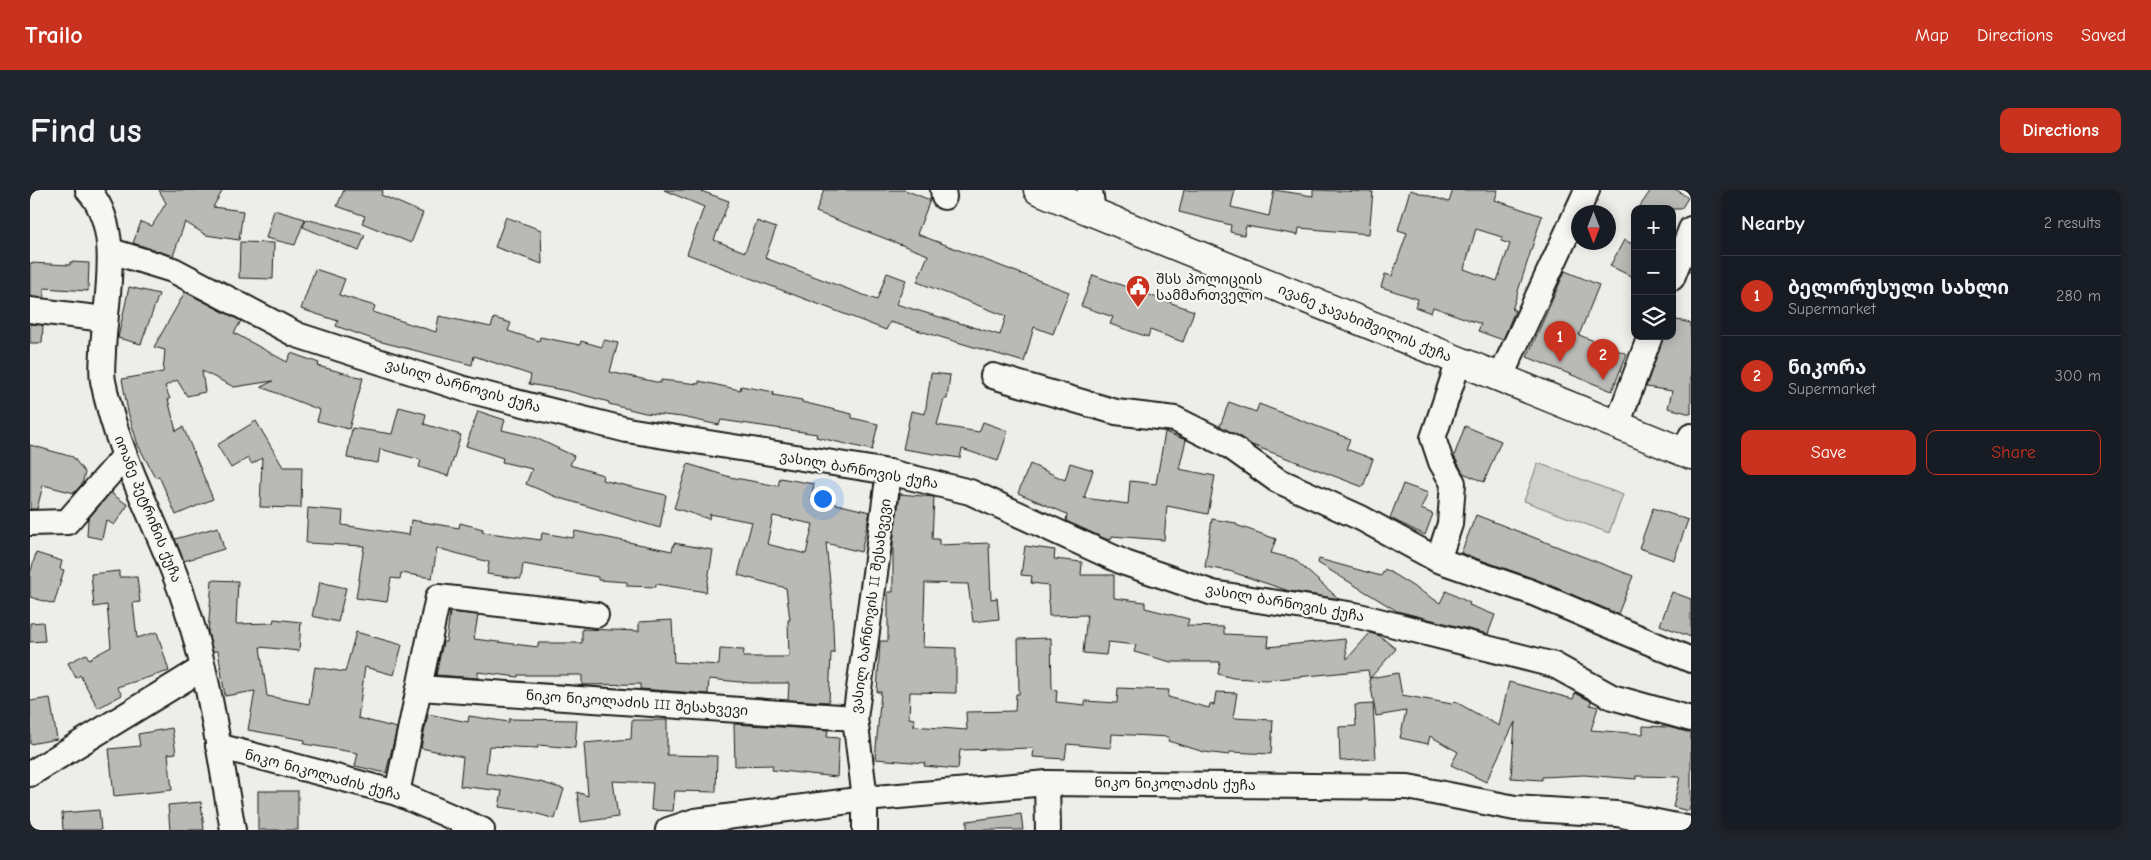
<!DOCTYPE html>
<html lang="en">
<head>
<meta charset="utf-8">
<style>
  body { margin:0; font-family:"Comic Neue","Noto Sans Georgian",sans-serif; background:#20242c; color:#f1f3f6 }
  .controls { position:absolute; right:15px; top:15px; display:grid; overflow:hidden; border-radius:10px; box-shadow:0 2px 12px #0003 }
  .controls button { width:45px; height:45px; display:grid; place-items:center; padding:0; border:0; border-bottom:1px solid #363941; background:#171b24; color:#f1f3f6; font:25px sans-serif }
  .compass { position:absolute; left:1541px; top:15px; width:45px; height:45px; border-radius:50%; background:#171b24; box-shadow:0 2px 12px #0003; rotate:180deg }
  .you { position:absolute; left:792px; top:308px; width:18px; height:18px; margin:-12px; border:4px solid #fff; border-radius:50%; background:#1a73e8; box-shadow:0 0 0 8px #1a73e833 }
  .badge { display:grid; place-items:center; width:32px; height:32px; border-radius:50%; background:#c8321e; color:#fff; font-size:16px; font-weight:700 }
  .pin { position:absolute; translate:-50% -41px; filter:drop-shadow(0 1px 2px #0008) }
  .pin::after { content:''; position:absolute; top:26px; width:18px; height:15px; background:inherit; clip-path:polygon(0 0,100% 0,50% 100%) }
  .list { margin:0; padding:0; list-style:none }
  h2 { display:flex; justify-content:space-between; align-items:center; height:65px; margin:0; padding:0 20px; font-size:21px }
  h2 small { font-size:16px; font-weight:400; color:#9ea1a6 }
  .list li { display:grid; grid-template-columns:32px 1fr auto; gap:15px; align-items:center; box-sizing:border-box; height:80px; padding:0 20px; border-top:1px solid #363941 }
  .list b { display:block; font-size:19px; white-space:nowrap }
  .list p { margin:0; font-size:16px; white-space:nowrap; color:#9ea1a6 }
  .list em { font-size:16px; font-style:normal; color:#9ea1a6 }
  .actions { display:flex; gap:10px; padding:15px 20px }
  .actions a { flex:1; padding:11px 0; border:1px solid #c8321e; border-radius:10px; text-align:center; font-size:18px; color:#c8321e }
  .actions .main { background:#c8321e; color:#fff }
  .icon { flex:none; width:28px; height:28px; fill:none; stroke:currentColor; stroke-width:2; stroke-linecap:round; stroke-linejoin:round }
  .map { position:relative; flex:none; width:1661px; height:640px; overflow:hidden; border-radius:10px }
  header { display:flex; align-items:center; gap:30px; box-sizing:border-box; height:70px; padding:0 25px; background:#c8321e; color:#fff }
  header strong { font-size:24px }
  nav { display:flex; gap:28px; margin-inline-start:auto; font-size:18px }
  .intro { display:flex; align-items:center; justify-content:space-between; box-sizing:border-box; height:120px; padding:0 30px }
  h1 { margin:0; font-size:35px }
  .button { padding:12px 22px; border-radius:10px; background:#c8321e; color:#fff; font-size:18px; font-weight:700 }
  main { display:flex; gap:30px; padding:0 30px }
  aside { flex:1; background:#171b24; border-radius:10px; box-shadow:0 2px 12px #0003 }
  .map>svg:first-child { display:block }
</style>
</head>
<body>
<header>
<strong>Trailo</strong>
<nav><a>Map</a><a>Directions</a><a>Saved</a></nav>
</header>
<div class="intro"><h1>Find us</h1><a class="button">Directions</a></div>
<main>
<div class="map">
<svg width="1661" height="640" viewBox="0 0 1661 640">
  <rect width="100%" height="100%" fill="#edede9"/>
  <filter id="ink" filterUnits="userSpaceOnUse"><feTurbulence type="fractalNoise" baseFrequency=".02" numOctaves="2"/><feDisplacementMap in="SourceGraphic" scale="10" xChannelSelector="R" yChannelSelector="G"/><feConvolveMatrix kernelMatrix="1 2 1 2 8 2 1 2 1" color-interpolation-filters="sRGB"/></filter>
  <g filter="url(#ink)">
    <polygon fill="#cececb" stroke="#757574" points="1508,273 1593,305 1579,343 1494,311"/>
    <g fill="#b9b9b6" stroke="#1c1c1c" fill-rule="evenodd">
      <polygon points="129,0 193,0 183,17 213,21 209,50 176,45 155,32 143,66 103,53 111,32 122,36 136,13"/>
      <polygon points="314,0 353,0 351,5 393,23 381,53 332,33 335,26 307,16"/>
      <polygon points="634,0 668,0 699,11 684,50 715,62 727,31 746,38 735,68 847,110 857,83 876,90 866,114 970,145 976,126 887,92 898,65 786,22 794,0 875,0 900,10 887,44 1039,102 1023,144 1004,137 994,172 860,132 856,140 657,64 674,17"/>
      <polygon points="1154,0 1205,0 1201,17 1239,26 1244,0 1283,6 1283,0 1343,2 1339,44 1269,38 1268,45 1216,36 1214,45 1200,42 1201,35 1149,22"/>
      <path d="M1380,0L1419,12L1423,0H1468L1465,10L1512,26L1482,120H1485L1473,150L1448,141L1451,134L1403,117L1401,123L1385,117L1388,109L1351,97L1355,84L1362,86L1377,43L1368,40ZM1446,39L1472,47L1471,51L1480,54L1467,91L1434,79Z"/>
      <polygon points="1621,0 1647,0 1658,8 1651,19 1608,19"/>
      <polygon points="244,20 275,29 265,55 236,48"/>
      <polygon points="476,27 511,40 512,74 465,57"/>
      <polygon points="276,29 335,45 329,61 273,37"/>
      <polygon points="1594,50 1605,55 1605,88 1580,76"/>
      <polygon points="210,52 244,53 243,89 209,88"/>
      <polygon points="40,72 59,73 58,101 14,98 14,108 0,107 0,73 40,75"/>
      <polygon points="285,79 315,89 309,105 345,116 343,122 406,142 409,126 461,137 464,128 481,133 478,141 509,151 510,147 550,155 551,151 572,157 574,150 588,153 580,182 631,193 631,190 669,194 669,191 710,200 711,196 744,202 743,205 772,210 772,212 822,224 822,228 848,234 842,260 786,247 787,244 691,230 689,235 652,227 615,223 579,214 579,212 538,201 499,194 501,185 444,166 442,175 348,151 306,136 308,131 271,119"/>
      <polygon points="1535,81 1569,95 1549,145 1597,164 1582,201 1497,167"/>
      <polygon points="1063,85 1164,121 1153,152 1120,140 1118,147 1080,134 1083,127 1051,116"/>
      <polygon points="99,97 129,104 111,154 88,148"/>
      <polygon points="155,102 211,131 204,143 257,172 261,163 289,173 288,176 333,188 319,239 287,231 290,220 231,197 243,191 204,197 172,181 175,202 157,206 147,190 135,196 140,209 138,209 146,241 153,237 183,309 146,325 129,286 125,287 108,255 98,222 92,189 133,182 135,160 124,157"/>
      <polygon points="1642,129 1661,133 1661,224 1638,218 1642,201 1616,197 1633,146 1642,146"/>
      <polygon points="0,134 13,135 12,153 0,153"/>
      <polygon points="901,183 920,185 917,209 914,209 907,235 949,242 953,232 978,241 968,271 932,259 930,268 873,259 881,221 895,224"/>
      <polygon points="1199,212 1226,222 1229,214 1320,249 1316,259 1343,269 1333,297 1222,255 1190,236"/>
      <polygon points="369,217 396,224 394,234 431,245 418,286 389,277 391,270 350,259 348,273 317,268 322,238 362,244"/>
      <polygon points="448,221 475,230 472,240 506,248 544,266 540,275 573,285 572,290 636,305 630,338 527,307 496,294 502,279 472,272 473,268 436,256"/>
      <polygon points="226,231 253,277 272,277 271,318 230,317 232,268 222,274 218,268 201,278 187,255"/>
      <polygon points="1435,236 1471,251 1454,292 1433,283 1424,266"/>
      <polygon points="1135,242 1156,250 1149,279 1185,286 1178,324 1137,316 1134,350 1082,346 1081,350 1076,349 1036,331 1037,324 988,303 1000,274 1035,290 1040,273 1063,280 1054,308 1098,314 1100,291 1126,294"/>
      <polygon points="0,255 43,267 55,283 52,294 44,303 13,295 7,319 0,319"/>
      <path d="M658,274L700,287L748,296L750,288L784,294L781,308L840,322L831,362L796,353L802,412L804,463H801L799,512L758,510L759,493H721L679,489L678,504L610,499V494L552,495V485H488V487L448,482V488L406,485L413,452H416L420,422L448,425L444,449L508,457V453H552V439L609,441V432L642,430L644,472L689,475L690,459L714,460L713,467H759L758,430H760L756,398L708,385L722,332L680,324L679,329L644,318ZM743,326L783,334L776,364L737,354Z"/>
      <polygon points="1373,294 1398,303 1391,319 1403,324 1395,345 1360,328"/>
      <polygon points="83,300 82,304 98,315 84,335 76,330 72,349 57,346 58,329"/>
      <polygon points="870,304 904,307 902,349 909,349 909,355 959,353 961,409 967,408 969,429 943,432 938,394 895,393 893,457 926,458 926,503 880,502 879,528 884,529 883,536 937,540 936,522 985,521 986,504 989,504 988,449 1021,448 1022,499 1027,500 1026,512 1055,515 1055,511 1087,513 1088,498 1139,500 1138,507 1179,518 1180,514 1184,515 1186,502 1207,503 1203,528 1243,530 1241,564 1200,562 1199,565 1174,562 1138,551 1139,547 1082,544 1081,558 1037,554 1035,569 1003,567 1004,558 930,560 928,579 894,576 895,573 845,569 851,502 847,502 850,451 858,451 858,402 863,402 863,351"/>
      <polygon points="278,318 313,321 312,335 379,345 381,330 429,338 430,333 453,339 452,342 511,350 512,343 543,348 545,341 642,361 644,353 683,360 676,402 626,394 626,397 597,396 597,392 568,390 568,387 493,374 491,389 457,384 459,372 407,358 402,388 371,383 370,389 361,388 357,412 326,408 334,356 276,353"/>
      <polygon points="1623,318 1658,330 1644,370 1609,358"/>
      <polygon points="1446,325 1603,386 1588,424 1505,389 1431,363"/>
      <polygon points="1182,329 1206,333 1206,335 1246,349 1241,363 1264,369 1309,409 1259,401 1199,381 1175,377"/>
      <polygon points="188,337 194,359 154,371 145,349"/>
      <polygon points="995,356 1025,360 1024,369 1052,372 1051,385 1084,385 1084,408 1115,412 1115,418 1159,429 1157,436 1194,437 1194,444 1239,446 1238,457 1315,449 1317,469 1340,443 1350,446 1366,459 1340,488 1368,483 1372,505 1422,514 1424,511 1469,536 1479,492 1543,509 1545,503 1561,511 1560,515 1568,517 1561,540 1613,544 1613,536 1637,537 1661,542 1661,611 1659,621 1643,617 1650,587 1606,586 1606,589 1554,585 1512,587 1512,590 1481,588 1485,532 1456,592 1421,575 1428,562 1400,546 1398,554 1370,548 1376,521 1346,526 1338,480 1237,490 1203,488 1188,484 1190,472 1141,472 1104,462 1106,455 1078,452 1076,465 1053,463 1057,425 1019,426 1018,395 1001,393 1002,386 991,385"/>
      <polygon points="6,363 32,371 30,379 34,380 24,414 0,407 0,384"/>
      <polygon points="1289,369 1351,386 1355,379 1410,413 1416,401 1440,413 1439,415 1465,425 1458,444 1367,421 1288,373"/>
      <polygon points="89,381 89,387 107,387 110,412 103,413 107,448 127,442 139,481 87,497 92,505 68,518 50,485 46,488 38,473 56,464 59,469 81,457 77,415 64,417 61,384"/>
      <polygon points="182,390 208,391 206,434 243,433 244,429 271,432 269,461 230,457 237,506 279,514 285,477 315,482 326,442 372,455 364,485 335,477 328,528 367,538 356,583 325,576 328,563 274,554 275,550 218,540 225,501 195,506 188,461 183,461 178,443"/>
      <polygon points="290,392 316,398 308,432 282,426"/>
      <polygon points="1642,402 1661,409 1661,447 1630,435"/>
      <polygon points="13,432 15,451 0,452 0,433"/>
      <polygon points="20,508 27,549 0,554 0,511"/>
      <polygon points="1343,514 1346,569 1310,571 1309,537 1326,536 1325,515"/>
      <polygon points="398,524 438,532 439,526 479,532 479,529 547,530 545,558 508,555 508,558 459,556 456,583 510,592 534,599 525,629 498,621 469,617 472,601 430,596 433,567 391,558"/>
      <polygon points="602,530 637,530 637,565 687,566 686,602 645,601 643,621 621,620 623,593 583,591 588,627 551,632 547,602 558,606 554,553 601,549"/>
      <polygon points="704,534 798,540 797,547 809,548 807,587 742,580 743,575 705,576"/>
      <polygon points="142,538 146,563 138,564 142,600 84,606 79,559 110,556 108,544"/>
      <rect x="228" y="601" width="40" height="39"/>
      <polygon points="171,612 174,640 140,640 138,615"/>
      <polygon points="69,620 71,640 33,640 32,623"/>
      <polygon points="991,624 993,640 937,640 937,631"/>
    </g>
    <g fill="none" stroke-linecap="round" stroke-linejoin="round">
      <defs>
        <g id="minor">
          <path d="M58,0C94,39 75,111 73,160C73,170 71,181 73,191C88,269 128,333 153,407C179,482 189,562 203,640"/>
          <polyline points="913,0 914,7"/>
          <polyline points="1060,0 1063,22"/>
          <polyline points="81,61 143,80 267,145 434,199 597,240 859,282 940,302 1095,373 1183,403 1325,425 1524,475 1582,507 1661,529"/>
          <polyline points="1642,88 1661,39"/>
          <polyline points="0,120 75,129"/>
          <polyline points="963,186 1086,222 1145,229 1201,257 1247,290 1331,328 1408,370 1420,334 1423,293 1411,272 1403,248 1429,171"/>
          <polyline points="1470,188 1557,0"/>
          <polyline points="1587,235 1620,146"/>
          <polyline points="1656,263 1661,246"/>
          <polyline points="0,333 37,332 94,267"/>
          <polyline points="1408,370 1501,402 1661,470"/>
          <polyline points="390,498 825,528"/>
          <polyline points="188,556 367,603 452,640"/>
          <polyline points="0,584 173,478"/>
          <polyline points="1017,593 1018,640"/>
          <polyline points="367,603 408,407 566,425"/>
          <polyline points="638,640 665,631 835,609 1017,593 1378,597 1485,618 1587,624 1661,639"/>
          <polyline points="835,640 835,609 825,528 859,282"/>
        </g>
        <polyline id="major" points="1008,0 1661,265"/>
      </defs>
      <use href="#minor" stroke="#1c1c1c" stroke-width="28"/>
      <use href="#major" stroke="#1c1c1c" stroke-width="31"/>
      <use href="#minor" stroke="#f6f6f2" stroke-width="24"/>
      <use href="#major" stroke="#f6f6f2" stroke-width="28"/>
    </g>
  </g>
  <defs>
    <symbol id="civic-pin" viewBox="-11 -11 22 30"><path d="M0 17L-7.5 6A9.5 9.5 0 1 1 7.5 6Z" fill="#c8321e" stroke="#f6f6f2"/><path d="M-.6-6.5H3V-4.5H.6V-3L4-1V1h2V6H-6V1h2V-1L-.6-3ZM-1.2 2.5V6h2.4V2.5Z" fill="#fff"/></symbol>
  </defs>
  <g fill-rule="evenodd">
    <use href="#civic-pin" x="1094" y="83" width="28" height="38"/>
  </g>
  <g text-anchor="middle" dominant-baseline="central" stroke-width="4.5" stroke-linejoin="round" paint-order="stroke">
    <g font-size="14" fill="#1c1c1c" stroke="#f6f6f2" text-anchor="start">
      <text x="1126" y="89">შსს პოლიციის<tspan x="1126" dy="16">სამმართველო</tspan></text>
    </g>
    <g font-size="14" fill="#1c1c1c" stroke="#f6f6f2">
      <text transform="translate(1335 133) rotate(22)">ივანე ჯავახიშვილის ქუჩა</text>
      <text transform="translate(433 196) rotate(16)">ვასილ ბარნოვის ქუჩა</text>
      <text transform="translate(829 280) rotate(10)">ვასილ ბარნოვის ქუჩა</text>
      <text transform="translate(118 319) rotate(68)">იოანე პეტრიწის ქუჩა</text>
      <text transform="translate(1255 413) rotate(10)">ვასილ ბარნოვის ქუჩა</text>
      <text transform="translate(841 416) rotate(-82)">ვასილ ბარნოვის II შესახვევი</text>
      <text transform="translate(607 513) rotate(4)">ნიკო ნიკოლაძის III შესახვევი</text>
      <text transform="translate(293 585) rotate(15)">ნიკო ნიკოლაძის ქუჩა</text>
      <text transform="translate(1145 594) rotate(1)">ნიკო ნიკოლაძის ქუჩა</text>
    </g>
  </g>
</svg>
<div class="controls">
<button>+</button>
<button>−</button>
<button><svg class="icon" aria-label="layers" viewBox="0 0 24 24"><path d="M12 4l9 5-9 5-9-5zM3 14l9 5 9-5"/></svg></button>
</div>
<svg class="compass" viewBox="-18 -18 36 36"><path d="M0-13l5 13h-10z" fill="#e53935"/><path d="M0 13l5-13h-10z" fill="#9ea1a6"/></svg>
<div class="you"></div>
<div class="pin badge" style="left:1530px;top:172px">1</div>
<div class="pin badge" style="left:1573px;top:190px">2</div>
</div>
<aside>
<h2>Nearby<small>2 results</small></h2>
<ul class="list">
<li><span class="badge">1</span><div><b>ბელორუსული სახლი</b><p>Supermarket</p></div><em>280 m</em></li>
<li><span class="badge">2</span><div><b>ნიკორა</b><p>Supermarket</p></div><em>300 m</em></li>
</ul>
<div class="actions"><a class="main">Save</a><a>Share</a></div>
</aside>
</main>
</body>
</html>
